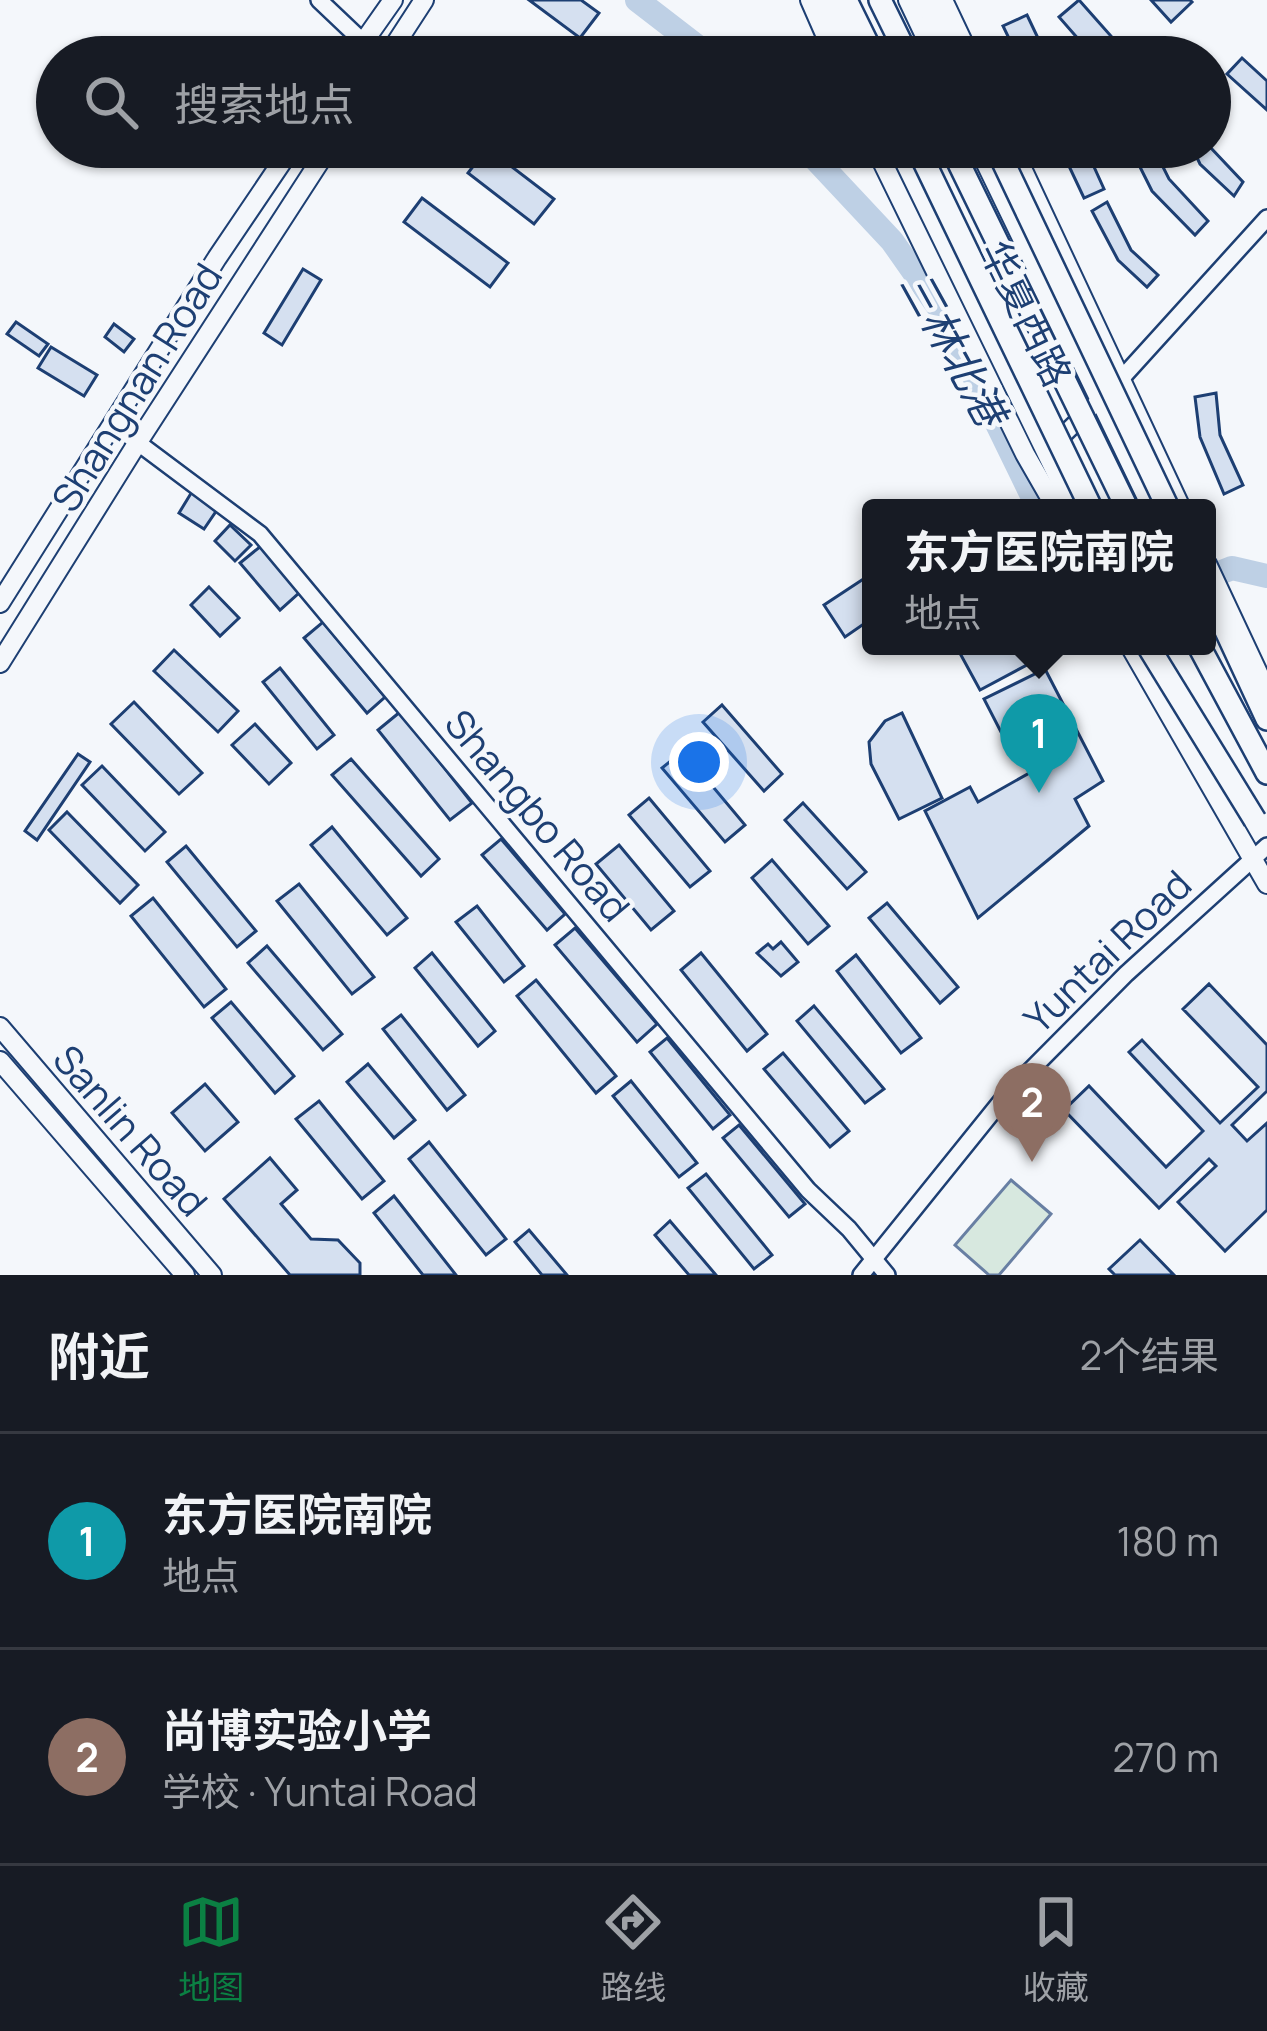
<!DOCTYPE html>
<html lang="zh">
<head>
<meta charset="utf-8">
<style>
  body { margin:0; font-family:Manrope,"Noto Sans SC",sans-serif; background:#20242c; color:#f1f3f6 }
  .you { position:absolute; left:699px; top:762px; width:42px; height:42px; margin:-30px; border:9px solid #fff; border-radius:50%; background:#1a73e8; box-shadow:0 0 0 18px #1a73e833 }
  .badge { display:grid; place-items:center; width:78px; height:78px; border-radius:50%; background:#0b8043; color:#fff; font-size:39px; font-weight:700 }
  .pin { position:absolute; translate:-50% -99px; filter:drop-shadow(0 3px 6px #0008) }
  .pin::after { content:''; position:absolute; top:63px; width:42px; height:36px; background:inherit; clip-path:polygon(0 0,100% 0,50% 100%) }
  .popup { position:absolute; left:862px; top:499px; width:354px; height:156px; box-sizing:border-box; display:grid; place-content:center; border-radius:12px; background:#171b24; filter:drop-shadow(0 3px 9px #0005); font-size:39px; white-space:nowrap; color:#9ea1a6 }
  .popup b { font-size:45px; color:#f1f3f6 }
  .popup::after { content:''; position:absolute; left:50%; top:100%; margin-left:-24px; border:24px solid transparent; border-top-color:#171b24 }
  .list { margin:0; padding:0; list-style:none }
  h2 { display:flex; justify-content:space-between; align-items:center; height:156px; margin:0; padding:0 48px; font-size:51px }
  h2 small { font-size:39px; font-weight:400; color:#9ea1a6 }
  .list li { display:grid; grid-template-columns:78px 1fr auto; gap:36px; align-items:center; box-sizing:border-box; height:216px; padding:0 48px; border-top:3px solid #363941 }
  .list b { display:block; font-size:45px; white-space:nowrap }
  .list p { margin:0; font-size:39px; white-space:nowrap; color:#9ea1a6 }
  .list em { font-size:39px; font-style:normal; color:#9ea1a6 }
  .icon { flex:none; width:66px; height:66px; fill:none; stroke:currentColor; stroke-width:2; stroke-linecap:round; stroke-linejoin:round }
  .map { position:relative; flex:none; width:1267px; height:1275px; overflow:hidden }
  .search { position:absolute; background:#171b24; box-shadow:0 3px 9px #0004; left:36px; right:36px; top:36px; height:132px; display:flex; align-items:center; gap:30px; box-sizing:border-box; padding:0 42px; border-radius:66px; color:#9ea1a6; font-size:45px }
  .sheet { height:588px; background:#171b24 }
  nav { display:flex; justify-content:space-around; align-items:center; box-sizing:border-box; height:168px; border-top:3px solid #363941; background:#171b24; font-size:33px; color:#9ea1a6 }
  nav a { display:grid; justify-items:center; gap:6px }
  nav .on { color:#0b8043 }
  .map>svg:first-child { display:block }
</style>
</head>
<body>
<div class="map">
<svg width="1267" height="1275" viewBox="0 0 1267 1275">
  <rect width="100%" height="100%" fill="#f4f7fb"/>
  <polygon fill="#d7e8df" stroke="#687fa3" stroke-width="3" points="1011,1180 1051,1214 999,1275 989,1275 955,1245"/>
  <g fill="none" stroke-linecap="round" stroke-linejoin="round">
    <g stroke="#bed0e5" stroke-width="24">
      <polyline points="637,0 711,57"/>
      <polyline points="804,147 892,241 944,315 1038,508"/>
      <polyline points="1207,578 1232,568 1267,576"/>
    </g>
  </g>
  <g fill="#d5e0f0" stroke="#1d3f73" stroke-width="3">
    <polygon points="529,0 581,0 599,13 580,38"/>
    <polygon points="1079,0 1126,53 1121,57 1094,57 1059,17"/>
    <polygon points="1151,0 1190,0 1192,2 1171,22"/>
    <polygon points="1027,15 1047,57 1018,57 1003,26"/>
    <polygon points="1242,58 1267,81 1267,110 1227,74"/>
    <polygon points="1060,147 1085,147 1104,189 1084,198"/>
    <polygon points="1130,147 1153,147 1169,179 1208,221 1195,235 1152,191"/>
    <polygon points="1192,147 1210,147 1243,182 1234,196 1200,164"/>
    <polygon points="487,148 554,199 534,224 468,173"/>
    <polygon points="422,198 508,263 490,287 404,222"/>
    <polygon points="1107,202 1131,250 1158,275 1147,287 1118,260 1092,211"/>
    <polygon points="303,269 321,280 282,345 264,333"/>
    <polygon points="16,322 48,344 39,356 7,334"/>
    <polygon points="114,324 134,339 124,352 105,337"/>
    <polygon points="51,347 97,375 84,396 38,368"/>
    <polygon points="1216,393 1220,435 1243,485 1224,494 1200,437 1195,397"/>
    <polygon points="193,490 219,507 204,529 179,513"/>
    <polygon points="230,525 251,545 235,561 215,541"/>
    <polygon points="261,546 300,592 280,610 240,563"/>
    <polygon points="871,574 871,619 845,637 824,605"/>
    <polygon points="209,587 239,618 220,636 191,605"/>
    <polygon points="323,622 385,697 367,713 304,638"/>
    <polygon points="956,646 1032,646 1038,659 980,690"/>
    <polygon points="174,650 238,711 218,732 154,671"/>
    <polygon points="280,668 334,735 317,749 263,682"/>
    <polygon points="1045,669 1103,781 1075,799 1089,826 978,918 925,811 970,787 978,802 1031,772 1013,732 1001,732 984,699"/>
    <polygon points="134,702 202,773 179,794 111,724"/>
    <polygon points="722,705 782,774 764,791 703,722"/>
    <polygon points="400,712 472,803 450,820 378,730"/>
    <polygon points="902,713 942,798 899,819 871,764 869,742 885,721"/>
    <polygon points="255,724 291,763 269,784 232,745"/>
    <polygon points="683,751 745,825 725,842 662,768"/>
    <polygon points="78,754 90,762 37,840 25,831"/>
    <polygon points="351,759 439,859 421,876 332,775"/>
    <polygon points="102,766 165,832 145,851 82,785"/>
    <polygon points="649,798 710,871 690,887 629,815"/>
    <polygon points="803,803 866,872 847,889 785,820"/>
    <polygon points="67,812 138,885 120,903 49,830"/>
    <polygon points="332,827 407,918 387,935 311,845"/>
    <polygon points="501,839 565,914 547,930 482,855"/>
    <polygon points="619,845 674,911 651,930 596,864"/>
    <polygon points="186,846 256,931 237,947 167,862"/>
    <polygon points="772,860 829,926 808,944 752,878"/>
    <polygon points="299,884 374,977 352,994 277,901"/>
    <polygon points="153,898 226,989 204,1007 131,916"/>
    <polygon points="887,903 958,987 940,1003 869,918"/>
    <polygon points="477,906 524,966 504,982 456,922"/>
    <polygon points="575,928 657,1024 637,1042 555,945"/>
    <polygon points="781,942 798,962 781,976 757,953 768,944 773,949"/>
    <polygon points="267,946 342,1034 323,1050 248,963"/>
    <polygon points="432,953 495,1031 478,1046 415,968"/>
    <polygon points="701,953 767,1034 747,1051 681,970"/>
    <polygon points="856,955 921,1038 901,1053 837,971"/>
    <polygon points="536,980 616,1076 596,1093 517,996"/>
    <polygon points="1209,984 1267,1045 1267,1091 1232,1125 1247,1141 1267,1123 1267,1210 1225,1251 1178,1202 1216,1166 1209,1159 1159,1208 1064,1110 1089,1086 1166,1167 1203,1131 1129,1052 1142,1040 1220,1123 1258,1087 1183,1009"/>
    <polygon points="231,1002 294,1076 275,1093 212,1018"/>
    <polygon points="814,1006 884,1089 865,1103 797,1021"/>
    <polygon points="401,1015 465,1095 447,1110 383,1029"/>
    <polygon points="667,1038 730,1115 713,1129 650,1052"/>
    <polygon points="783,1053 849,1131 830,1147 764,1069"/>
    <polygon points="368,1064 415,1120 394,1138 347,1082"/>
    <polygon points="631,1081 697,1163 679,1177 613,1096"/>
    <polygon points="205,1084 238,1122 205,1151 172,1113"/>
    <polygon points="319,1101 384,1181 362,1199 296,1119"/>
    <polygon points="739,1125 805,1204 789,1217 723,1138"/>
    <polygon points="429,1142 506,1239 486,1255 409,1159"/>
    <polygon points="270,1158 297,1190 281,1204 311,1239 338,1240 360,1263 360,1275 290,1275 224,1199"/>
    <polygon points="706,1174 772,1255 754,1269 688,1188"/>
    <polygon points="394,1196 456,1275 423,1275 374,1213"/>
    <polygon points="670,1221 716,1275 689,1275 655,1235"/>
    <polygon points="529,1230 567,1275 542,1275 515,1242"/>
    <polygon points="1140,1240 1174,1275 1115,1275 1109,1269"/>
  </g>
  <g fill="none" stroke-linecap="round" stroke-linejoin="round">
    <defs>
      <g id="minor">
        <polyline points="319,0 379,57"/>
        <polyline points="113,424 260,534 808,1190 849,1229 887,1275"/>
        <polyline points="1055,443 1121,379 1267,218"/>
        <polyline points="861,1275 1007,1094 1126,974 1267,846"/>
      </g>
      <g id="major">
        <polyline points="810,0 835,57"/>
        <polyline points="908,0 935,57"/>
        <polyline points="943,0 970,57"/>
        <polyline points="353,57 393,0"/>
        <polyline points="387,57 424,0"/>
        <polyline points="875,147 1025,454 1056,508"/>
        <polyline points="978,147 1152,508"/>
        <polyline points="1012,147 1181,508"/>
        <polyline points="1207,564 1267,692"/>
        <polyline points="0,603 217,258 292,147"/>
        <polyline points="1130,646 1267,884"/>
        <polyline points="0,663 138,442 329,147"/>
        <polyline points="0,1027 212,1275"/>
        <polyline points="0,1061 185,1275"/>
      </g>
      <g id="highway">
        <polyline points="827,0 856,57"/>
        <polyline points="846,0 874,57"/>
        <polyline points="880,0 908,57"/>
        <polyline points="926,0 953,57"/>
        <polyline points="899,147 1075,508"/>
        <polyline points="1207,590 1267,719"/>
        <polyline points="1199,646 1267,773"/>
      </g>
    </defs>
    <use href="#minor" stroke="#1d3f73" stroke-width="20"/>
    <use href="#major" stroke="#1d3f73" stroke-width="22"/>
    <use href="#highway" stroke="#1d3f73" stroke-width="26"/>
    <use href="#minor" stroke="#f4f7fb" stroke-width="15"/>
    <use href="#major" stroke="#f4f7fb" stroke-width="18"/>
    <use href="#highway" stroke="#f4f7fb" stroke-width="21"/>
    <defs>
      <g id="highway-bridge">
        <polyline points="917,147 1091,508"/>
        <polyline points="951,147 1127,508"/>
        <polyline points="996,147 1168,508"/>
        <polyline points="1148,646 1255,820"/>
      </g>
    </defs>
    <use href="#highway-bridge" stroke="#1d3f73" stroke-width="26" stroke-linecap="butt"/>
    <use href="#highway-bridge" stroke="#f4f7fb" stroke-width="21"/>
  </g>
  <g text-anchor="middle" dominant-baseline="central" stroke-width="9" stroke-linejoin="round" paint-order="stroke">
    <g font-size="39" fill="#1d3f73" stroke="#f4f7fb">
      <text transform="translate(1027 313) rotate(64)">华夏西路</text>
      <text transform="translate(136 387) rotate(-58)">Shangnan Road</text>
      <text transform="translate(538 815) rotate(50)">Shangbo Road</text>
      <text transform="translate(1107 951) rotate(-44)">Yuntai Road</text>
      <text transform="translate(131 1130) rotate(49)">Sanlin Road</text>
    </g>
    <g font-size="42" font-style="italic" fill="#1d3f73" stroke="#f4f7fb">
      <text transform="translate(954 348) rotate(61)">三林北港</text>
    </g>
  </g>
</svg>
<div class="you"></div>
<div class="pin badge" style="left:1039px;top:793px;background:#0f9aa8">1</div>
<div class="popup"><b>东方医院南院</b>地点</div>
<div class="pin badge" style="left:1032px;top:1162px;background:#8d6e63">2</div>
<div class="search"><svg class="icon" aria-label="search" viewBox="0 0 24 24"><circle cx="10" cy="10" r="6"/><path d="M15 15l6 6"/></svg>搜索地点</div>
</div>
<section class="sheet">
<h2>附近<small>2个结果</small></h2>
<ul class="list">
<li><span class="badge" style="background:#0f9aa8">1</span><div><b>东方医院南院</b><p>地点</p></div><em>180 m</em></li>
<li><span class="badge" style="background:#8d6e63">2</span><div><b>尚博实验小学</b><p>学校 · Yuntai Road</p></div><em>270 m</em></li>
</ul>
</section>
<nav>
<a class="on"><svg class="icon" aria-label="map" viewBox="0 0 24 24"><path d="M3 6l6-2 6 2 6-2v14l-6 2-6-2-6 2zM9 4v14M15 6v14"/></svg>地图</a>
<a><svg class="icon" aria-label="directions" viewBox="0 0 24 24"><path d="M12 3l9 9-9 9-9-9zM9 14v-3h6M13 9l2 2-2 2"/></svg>路线</a>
<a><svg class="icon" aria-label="saved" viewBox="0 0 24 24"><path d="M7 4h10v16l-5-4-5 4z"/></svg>收藏</a>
</nav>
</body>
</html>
